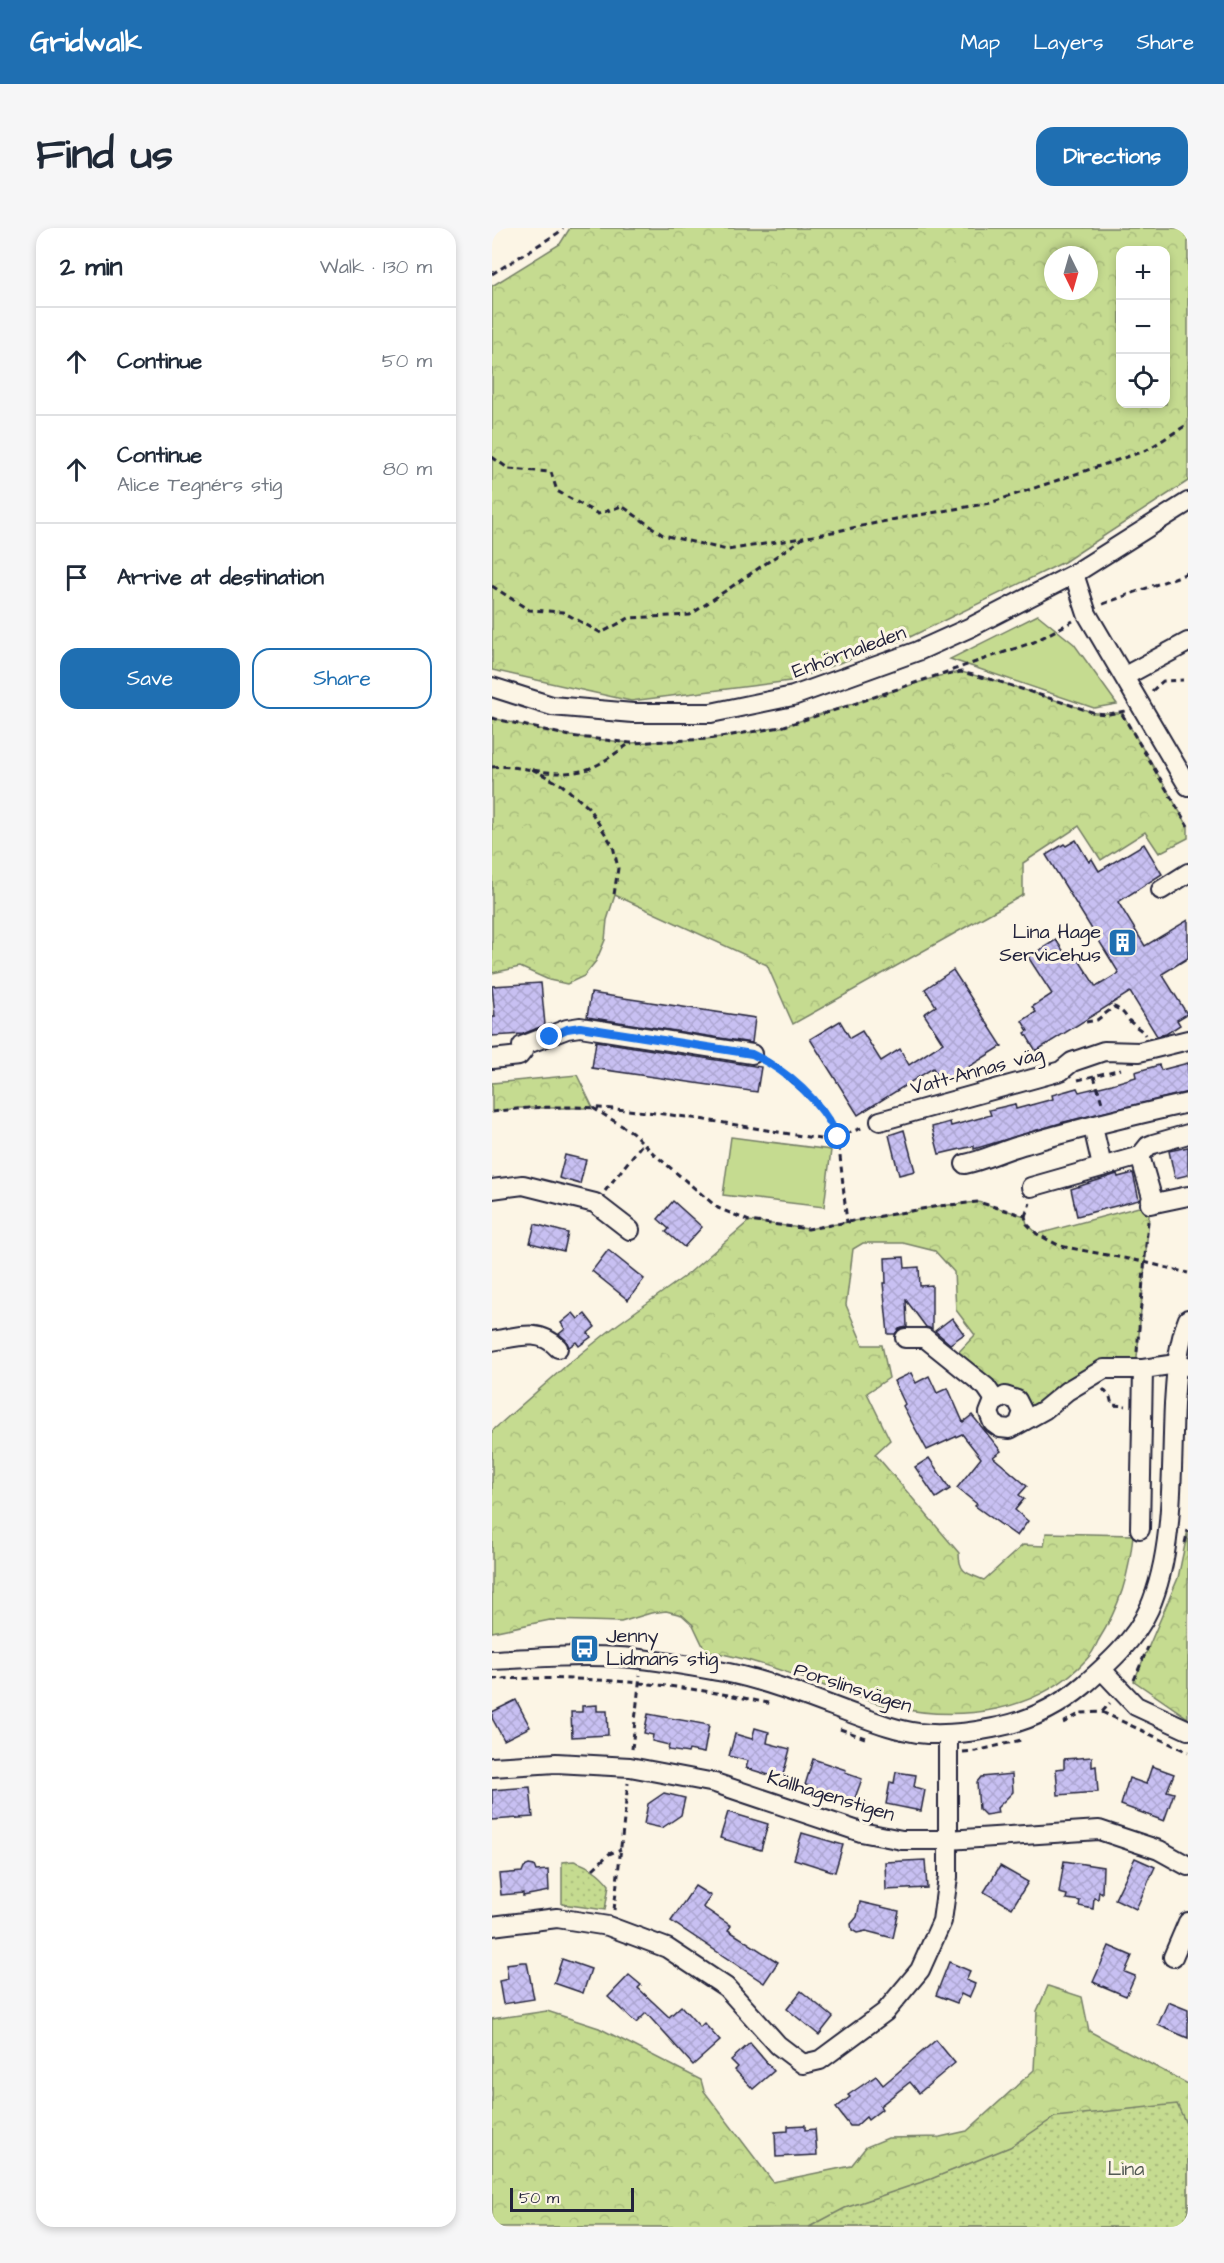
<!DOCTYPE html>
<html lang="en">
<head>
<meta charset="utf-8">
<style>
  body { margin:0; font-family:"Architects Daughter",sans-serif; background:#f6f6f7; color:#1f2937 }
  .controls { position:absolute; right:18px; top:18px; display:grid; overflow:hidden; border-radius:12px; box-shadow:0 3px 9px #0003 }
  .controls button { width:54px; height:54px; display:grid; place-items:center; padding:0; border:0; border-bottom:2px solid #e0e1e3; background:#fff; color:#1f2937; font:30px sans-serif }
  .compass { position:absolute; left:552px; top:18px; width:54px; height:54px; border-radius:50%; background:#fff; box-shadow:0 3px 9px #0003; rotate:175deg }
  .scale { position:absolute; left:18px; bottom:15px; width:124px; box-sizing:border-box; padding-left:6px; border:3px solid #22223b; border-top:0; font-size:16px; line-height:21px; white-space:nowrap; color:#22223b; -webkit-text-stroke:4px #fcf5e5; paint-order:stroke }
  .stop { position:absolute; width:18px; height:18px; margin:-14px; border:4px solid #1a73e8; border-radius:50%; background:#fff }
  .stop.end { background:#1a73e8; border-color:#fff; box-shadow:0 2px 6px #0008 }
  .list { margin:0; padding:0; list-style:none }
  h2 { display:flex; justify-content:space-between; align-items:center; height:78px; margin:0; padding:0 24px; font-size:26px }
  h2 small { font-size:20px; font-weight:400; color:#747a83 }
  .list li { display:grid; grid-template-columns:39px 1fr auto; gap:18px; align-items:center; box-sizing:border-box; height:108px; padding:0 24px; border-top:2px solid #e0e1e3 }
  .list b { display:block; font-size:22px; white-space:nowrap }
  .list p { margin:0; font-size:20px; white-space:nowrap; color:#747a83 }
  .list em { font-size:20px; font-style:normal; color:#747a83 }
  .actions { display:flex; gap:12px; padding:18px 24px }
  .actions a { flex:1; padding:14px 0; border:2px solid #1f6fb2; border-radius:18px; text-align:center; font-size:21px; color:#1f6fb2 }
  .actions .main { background:#1f6fb2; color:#fff }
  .icon { flex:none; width:33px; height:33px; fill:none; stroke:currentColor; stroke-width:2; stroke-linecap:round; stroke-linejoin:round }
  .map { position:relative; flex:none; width:696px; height:1999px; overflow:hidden; border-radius:18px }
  header { display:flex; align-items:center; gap:36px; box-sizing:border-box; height:84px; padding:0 30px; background:#1f6fb2; color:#fff }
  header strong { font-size:28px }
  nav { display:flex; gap:33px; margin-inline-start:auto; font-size:21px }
  .intro { display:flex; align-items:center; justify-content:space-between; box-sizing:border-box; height:144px; padding:0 36px }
  h1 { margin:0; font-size:42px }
  .button { padding:15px 27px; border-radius:18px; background:#1f6fb2; color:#fff; font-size:21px; font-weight:700 }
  main { display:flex; gap:36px; padding:0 36px }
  aside { flex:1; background:#fff; border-radius:18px; box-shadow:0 3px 9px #0003 }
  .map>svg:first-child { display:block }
</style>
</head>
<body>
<header>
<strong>Gridwalk</strong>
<nav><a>Map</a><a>Layers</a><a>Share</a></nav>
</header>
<div class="intro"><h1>Find us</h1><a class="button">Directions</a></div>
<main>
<aside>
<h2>2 min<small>Walk · 130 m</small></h2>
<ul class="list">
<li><svg class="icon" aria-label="ahead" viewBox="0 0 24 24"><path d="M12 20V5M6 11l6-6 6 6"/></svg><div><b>Continue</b></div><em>50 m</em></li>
<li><svg class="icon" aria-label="ahead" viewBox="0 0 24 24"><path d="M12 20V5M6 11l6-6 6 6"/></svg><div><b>Continue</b><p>Alice Tegnérs stig</p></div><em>80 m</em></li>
<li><svg class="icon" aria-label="arrive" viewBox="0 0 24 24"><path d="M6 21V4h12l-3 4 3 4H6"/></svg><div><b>Arrive at destination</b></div></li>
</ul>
<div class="actions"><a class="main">Save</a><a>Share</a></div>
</aside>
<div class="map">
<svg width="696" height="1999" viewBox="0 0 696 1999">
  <defs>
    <pattern id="forest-crowns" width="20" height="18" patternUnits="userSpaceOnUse" patternTransform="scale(1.5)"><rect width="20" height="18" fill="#c5db90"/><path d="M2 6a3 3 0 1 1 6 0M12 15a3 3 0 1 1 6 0" fill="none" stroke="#a9bc7d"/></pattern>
    <pattern id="park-dots" width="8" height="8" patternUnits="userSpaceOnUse" patternTransform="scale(1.5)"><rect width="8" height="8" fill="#c5db90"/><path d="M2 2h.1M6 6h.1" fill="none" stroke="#a9bc7d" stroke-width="1.8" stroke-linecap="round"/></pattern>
    <pattern id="building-cross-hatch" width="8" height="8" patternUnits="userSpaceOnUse" patternTransform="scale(1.5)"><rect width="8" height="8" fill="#c8c0f2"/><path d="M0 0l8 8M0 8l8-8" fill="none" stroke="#aca5d0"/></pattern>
  </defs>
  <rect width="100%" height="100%" fill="#fcf5e5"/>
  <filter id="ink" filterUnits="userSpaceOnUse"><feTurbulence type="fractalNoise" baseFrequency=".0167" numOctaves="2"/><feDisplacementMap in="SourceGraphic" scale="12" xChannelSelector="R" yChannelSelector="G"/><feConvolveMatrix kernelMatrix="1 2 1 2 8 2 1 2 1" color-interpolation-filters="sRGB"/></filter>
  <g filter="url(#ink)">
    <g fill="#c5db90" stroke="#747e66" stroke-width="1.5">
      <polygon points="546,387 582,416 625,476 602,480 458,431"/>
      <polygon points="239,909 339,922 332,979 231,967"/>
    </g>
    <g fill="url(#forest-crowns)" stroke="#747e66" stroke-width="1.5" fill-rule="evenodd">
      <path d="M78,0H696V253L572,334L418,409L298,453L139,473L0,442V58L68,16ZM674,22V176H628V22ZM561,27H597V63H561Z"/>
      <polygon points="469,444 505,453 603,485 630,485 696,598 696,610 667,625 653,604 609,632 587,598 531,635 531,667 301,796 275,737 123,667 115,692 113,712 104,733 92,748 75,756 57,752 28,739 0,745 0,490 78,508 139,515 216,511 289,499 447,448"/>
      <polygon points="85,847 101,880 26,880 0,884 0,855"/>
      <path d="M486,974L533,988L535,996L546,1006L658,976L644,1141L628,1140L527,1195L517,1168L459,1132L483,1107L464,1082L462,1044L443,1023L411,1015H371L361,1021L354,1077L371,1117H390L397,1150L375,1165L398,1212L383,1226L467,1325C467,1345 475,1345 492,1352L531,1317L552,1318L554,1305L641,1307C637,1348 628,1378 606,1413C603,1420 599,1427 594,1432C545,1485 468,1494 400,1479C353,1468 308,1447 262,1434C246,1429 229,1426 213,1422L201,1397L190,1387L174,1383L159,1385L129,1394L58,1392L0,1404V1203L76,1136L126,1096L196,1046L257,993L316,1001L447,978Z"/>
      <polygon points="696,1302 696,1490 642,1453 686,1350"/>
      <polygon points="556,1758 590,1769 597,1803 696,1856 696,1999 0,1999 0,1791 55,1783 107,1800 209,1852 212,1863 281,1954 359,1938 374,1919 396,1910 448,1909 475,1903 542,1842 545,1783"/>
    </g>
    <g fill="url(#park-dots)" stroke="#747e66" stroke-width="1.5">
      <path d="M82,1633C97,1638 107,1644 117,1657L113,1682L70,1676V1634Z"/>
      <polygon points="685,1876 696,1900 696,1999 317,1999 353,1980 439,1951 518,1919 563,1889"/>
    </g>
    <g fill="url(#building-cross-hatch)" stroke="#22223b" stroke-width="1.5">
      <polygon points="584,612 597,634 600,631 607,643 652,616 670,646 626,674 653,718 696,692 696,730 670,746 695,786 685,792 688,797 674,806 665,808 638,764 544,823 533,805 536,803 530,793 544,784 540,779 560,766 536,729 564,712 578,733 585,729 604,759 627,745 554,627 572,616 574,618"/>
      <polygon points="461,742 510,818 451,855 441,840 366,887 318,811 348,793 358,810 370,803 389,833 408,821 417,837 451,815 432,786 444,778 433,761"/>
      <polygon points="49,755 53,797 31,806 0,808 0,789 3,789 0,758"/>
      <polygon points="99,765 263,790 260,815 95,789"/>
      <polygon points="104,813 269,839 265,864 100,840"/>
      <polygon points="696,835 696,864 572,894 482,921 482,918 447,926 440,899 458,894 459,898 499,887 497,882 523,876 524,881 561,871 560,867 585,860 587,864 620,856 644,849 643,844 667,837 669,842"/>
      <polygon points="412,902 423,943 407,947 397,907"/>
      <polygon points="696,919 696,947 683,950 677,923"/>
      <polygon points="73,927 94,932 88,956 67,950"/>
      <polygon points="641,945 647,972 585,988 579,961 625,946 626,949"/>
      <polygon points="181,973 210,999 192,1019 174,1004 177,1001 166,991"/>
      <polygon points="43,996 76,1005 72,1023 38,1015"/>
      <polygon points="116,1022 152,1051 136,1072 100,1043"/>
      <polygon points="412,1029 413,1040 427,1039 428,1058 440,1057 440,1101 434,1099 414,1072 415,1099 407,1101 403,1106 396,1106 391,1055 394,1055 393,1030"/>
      <polygon points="81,1085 86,1091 93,1086 103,1099 96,1105 99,1109 87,1118 84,1114 77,1119 74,1112 67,1106 73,1101 69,1095"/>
      <polygon points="460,1090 472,1106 458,1116 443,1103"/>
      <polygon points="419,1145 424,1155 437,1148 445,1165 456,1160 471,1194 480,1187 509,1223 501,1229 535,1258 527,1267 532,1271 523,1282 536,1293 525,1308 483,1278 485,1276 465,1260 489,1230 470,1206 435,1222 411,1178 413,1176 402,1153"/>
      <polygon points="437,1230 458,1261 444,1270 423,1239"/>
      <polygon points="24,1472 38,1499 12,1512 0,1490 0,1484"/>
      <polygon points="105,1477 105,1483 115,1483 116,1507 80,1509 79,1484 90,1484 90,1478"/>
      <polygon points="156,1486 217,1497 212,1525 197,1522 196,1525 176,1522 177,1517 160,1513 161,1507 152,1505"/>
      <polygon points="263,1500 277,1504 275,1515 298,1521 290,1551 254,1540 256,1533 237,1528 243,1506 260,1511"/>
      <polygon points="600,1529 600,1539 604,1538 606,1564 566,1567 564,1541 572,1540 572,1531"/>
      <polygon points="321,1531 354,1542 353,1545 370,1551 360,1578 338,1571 340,1565 313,1557"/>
      <polygon points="660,1538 682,1546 675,1563 682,1565 672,1593 629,1577 637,1550 654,1556"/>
      <polygon points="404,1544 424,1547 422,1559 433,1562 429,1583 394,1576 398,1554 402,1555"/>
      <polygon points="520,1546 521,1564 505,1580 506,1585 493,1587 487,1581 485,1554 489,1549"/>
      <polygon points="38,1559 41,1589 0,1592 0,1562"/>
      <polygon points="172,1565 193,1570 189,1587 170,1600 152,1596 156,1576"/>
      <polygon points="236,1584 276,1596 269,1622 228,1610"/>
      <polygon points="310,1605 351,1617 343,1644 302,1631"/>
      <polygon points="643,1630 663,1639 644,1681 623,1671"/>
      <polygon points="433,1632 435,1660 394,1662 393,1634"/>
      <polygon points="572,1633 611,1639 610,1665 607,1663 606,1671 602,1670 601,1681 587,1678 588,1673 574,1671 575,1667 567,1665"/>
      <polygon points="37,1637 42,1638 44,1643 56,1642 57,1663 31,1668 31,1665 9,1667 7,1646 30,1644 32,1639"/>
      <polygon points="508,1638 536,1654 520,1680 492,1664"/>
      <polygon points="203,1658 219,1668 211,1679 239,1698 236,1702 286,1734 272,1755 179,1693"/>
      <polygon points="368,1674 407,1683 401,1710 374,1703 365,1705 360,1702 359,1696 365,1689"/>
      <polygon points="617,1718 640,1728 633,1744 643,1748 634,1768 601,1754"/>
      <polygon points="70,1731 99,1741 91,1765 62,1755"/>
      <polygon points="30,1734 35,1734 42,1771 11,1776 7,1753 16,1751 14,1736"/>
      <polygon points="457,1734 478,1743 474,1752 483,1756 477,1770 469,1766 465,1775 444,1767"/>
      <polygon points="137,1747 149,1757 146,1760 177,1789 189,1778 208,1799 212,1795 228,1813 201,1837 154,1785 144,1795 116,1769"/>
      <polygon points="309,1763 341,1789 327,1807 295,1781"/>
      <polygon points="676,1774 696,1782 696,1810 666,1797"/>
      <polygon points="444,1812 463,1835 427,1865 418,1854 388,1878 390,1881 376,1892 374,1889 364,1898 358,1898 344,1880 358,1869 356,1867 384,1848 391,1857"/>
      <polygon points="258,1815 282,1843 261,1861 243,1842 246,1839 239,1832"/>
      <polygon points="313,1897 313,1902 323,1901 325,1927 284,1929 283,1904 296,1903 296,1898"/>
    </g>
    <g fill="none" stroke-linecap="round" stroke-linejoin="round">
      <defs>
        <g id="minor">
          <polyline points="582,346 595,386 696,558"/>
          <polyline points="633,448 696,414"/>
          <polyline points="0,459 60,478 141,485 219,485 301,468 426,423 479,399 582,346 696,274"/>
          <polyline points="669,662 696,645"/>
          <polyline points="0,831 27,828 31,823 30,818 75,801 88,799 260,826"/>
          <polyline points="388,893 569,843 580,834 612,823 647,824 696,812"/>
          <polyline points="601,899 610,938"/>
          <polyline points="696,906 661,916 656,918 648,928 660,969 658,976 696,968"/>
          <path d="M473,936C493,932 514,921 534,916C588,900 642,887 696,875"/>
          <polyline points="539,959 648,928"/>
          <polyline points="0,961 31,957 103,975 138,1002"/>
          <polyline points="413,1110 433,1110 494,1159 503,1172"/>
          <path d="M0,1113C25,1109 48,1100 66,1120"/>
          <polyline points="527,1195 531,1184 525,1172 513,1168 501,1175 497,1185 501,1195 508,1200 518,1201 552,1182 575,1163 612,1141 651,1141 684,1136 695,1138"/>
          <polyline points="648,1301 651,1141"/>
          <path d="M0,1432C42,1430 85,1426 127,1429C162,1431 198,1438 232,1444C278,1453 323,1472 367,1488C386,1495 405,1502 426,1505C451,1508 476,1505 501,1500C534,1494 566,1479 592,1457C617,1435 643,1412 657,1381C683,1323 679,1239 682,1176C684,1147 685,1118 696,1091"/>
          <polyline points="610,1442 644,1478 696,1502"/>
          <polyline points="0,1539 64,1535 138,1539 223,1555 369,1604 410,1612 456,1612 607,1602 667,1622 696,1638"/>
          <polyline points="0,1698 65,1690 116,1698 175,1720 234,1759 286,1817 311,1836 328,1832 393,1784 428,1742 450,1693 456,1649 456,1506"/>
          <polyline points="681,1729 696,1694"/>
        </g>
      </defs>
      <use href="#minor" stroke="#22223b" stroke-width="22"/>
      <g stroke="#22223b" stroke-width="3" stroke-dasharray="6 4.5" stroke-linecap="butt">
        <polyline points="0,46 66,5 71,0"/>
        <polyline points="0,229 17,241 59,244 65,263 106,286 130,278 171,307 235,322 310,310"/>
        <polyline points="0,358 37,382 71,384 109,405 137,390 198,387 311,310 404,291 498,275 655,222 696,196"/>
        <polyline points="611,376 696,345"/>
        <polyline points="455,447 469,444 505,453 603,485 617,486 633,483"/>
        <polyline points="660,463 671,453 691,452"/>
        <polyline points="630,486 696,598"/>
        <polyline points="0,490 78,508 139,515 216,511 289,499 356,478 542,414 581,393"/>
        <path d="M0,539C29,536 59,550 89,543C107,539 122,526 137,516"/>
        <polyline points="40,541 70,557 96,579 121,618 126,640 122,667"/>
        <path d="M594,794L605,792L622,779C634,784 633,790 641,796C646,801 649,801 653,807"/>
        <polyline points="274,832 281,836 323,874 338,893 346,909 355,995"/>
        <polyline points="602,848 611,878"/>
        <polyline points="586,852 629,841"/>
        <polyline points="101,880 140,904 162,926 226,980 257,993 316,1001 447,978 486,974 533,988 535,996 545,1006 568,1018 652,1034 696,1045"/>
        <path d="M0,884C109,868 220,894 328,911L346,909L372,899"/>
        <polyline points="113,963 151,915"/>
        <polyline points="533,988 538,975"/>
        <polyline points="645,1124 656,993"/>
        <polyline points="611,1161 618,1169 620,1177 634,1178"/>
        <polyline points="693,1315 696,1302"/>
        <path d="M0,1451C95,1448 188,1455 280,1476"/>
        <polyline points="642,1452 656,1419"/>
        <polyline points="610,1484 696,1524"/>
        <polyline points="571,1495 589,1485 610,1484 618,1475"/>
        <polyline points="348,1501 373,1510"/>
        <polyline points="140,1521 148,1447"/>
        <polyline points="471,1524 484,1523 529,1512"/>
        <polyline points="101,1641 117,1626 129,1621"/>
        <polyline points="122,1682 136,1555"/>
      </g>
      <use href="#minor" stroke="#fcf5e5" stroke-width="18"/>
    </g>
  </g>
  <g fill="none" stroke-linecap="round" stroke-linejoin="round" filter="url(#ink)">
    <path stroke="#1a73e8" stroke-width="8" d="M58,809L75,801L88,799L260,826C296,843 329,873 346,909"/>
  </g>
  <defs>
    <symbol id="building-square" viewBox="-11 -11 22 22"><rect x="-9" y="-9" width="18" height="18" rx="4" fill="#1f6fb2" stroke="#fcf5e5"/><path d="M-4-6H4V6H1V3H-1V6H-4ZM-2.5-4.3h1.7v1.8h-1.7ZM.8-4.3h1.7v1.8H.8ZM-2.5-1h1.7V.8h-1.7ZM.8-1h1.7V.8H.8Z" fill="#fff"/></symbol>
    <symbol id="bus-square" viewBox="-11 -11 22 22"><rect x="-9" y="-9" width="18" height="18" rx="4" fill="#1f6fb2" stroke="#fcf5e5"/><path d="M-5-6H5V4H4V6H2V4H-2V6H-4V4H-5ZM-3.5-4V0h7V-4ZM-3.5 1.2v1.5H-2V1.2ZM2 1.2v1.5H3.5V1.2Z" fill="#fff"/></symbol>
  </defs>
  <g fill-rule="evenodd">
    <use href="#building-square" x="614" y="698" width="33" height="33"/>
    <use href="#bus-square" x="76" y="1404" width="33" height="33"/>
  </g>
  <g text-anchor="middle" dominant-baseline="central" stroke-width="6" stroke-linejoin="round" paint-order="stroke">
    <g font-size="20" fill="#22223b" stroke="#fcf5e5">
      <text transform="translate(357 424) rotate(-20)">Enhörnaleden</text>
      <text transform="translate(485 843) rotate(-15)">Vatt-Annas väg</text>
      <text transform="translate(361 1460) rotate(18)">Porslinsvägen</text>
      <text transform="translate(339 1568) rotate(17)">Källhagenstigen</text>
    </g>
    <g font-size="20" fill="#22223b" stroke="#fcf5e5" text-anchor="end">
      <text x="609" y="704">Lina Hage<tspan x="609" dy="23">Servicehus</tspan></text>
      <text x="114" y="1408" text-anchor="start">Jenny<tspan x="114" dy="23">Lidmans stig</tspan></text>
    </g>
    <g font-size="20" fill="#535a54" stroke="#fcf5e5">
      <text x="634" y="1941">Lina</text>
    </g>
  </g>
</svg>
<div class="controls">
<button>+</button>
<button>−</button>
<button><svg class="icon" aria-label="locate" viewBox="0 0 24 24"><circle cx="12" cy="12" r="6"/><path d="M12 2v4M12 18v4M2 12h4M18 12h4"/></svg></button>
</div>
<svg class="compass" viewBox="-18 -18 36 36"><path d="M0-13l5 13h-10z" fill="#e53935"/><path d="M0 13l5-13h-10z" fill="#747a83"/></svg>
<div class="scale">50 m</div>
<div class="stop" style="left:346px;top:909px"></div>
<div class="stop end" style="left:58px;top:809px"></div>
</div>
</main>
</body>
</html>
